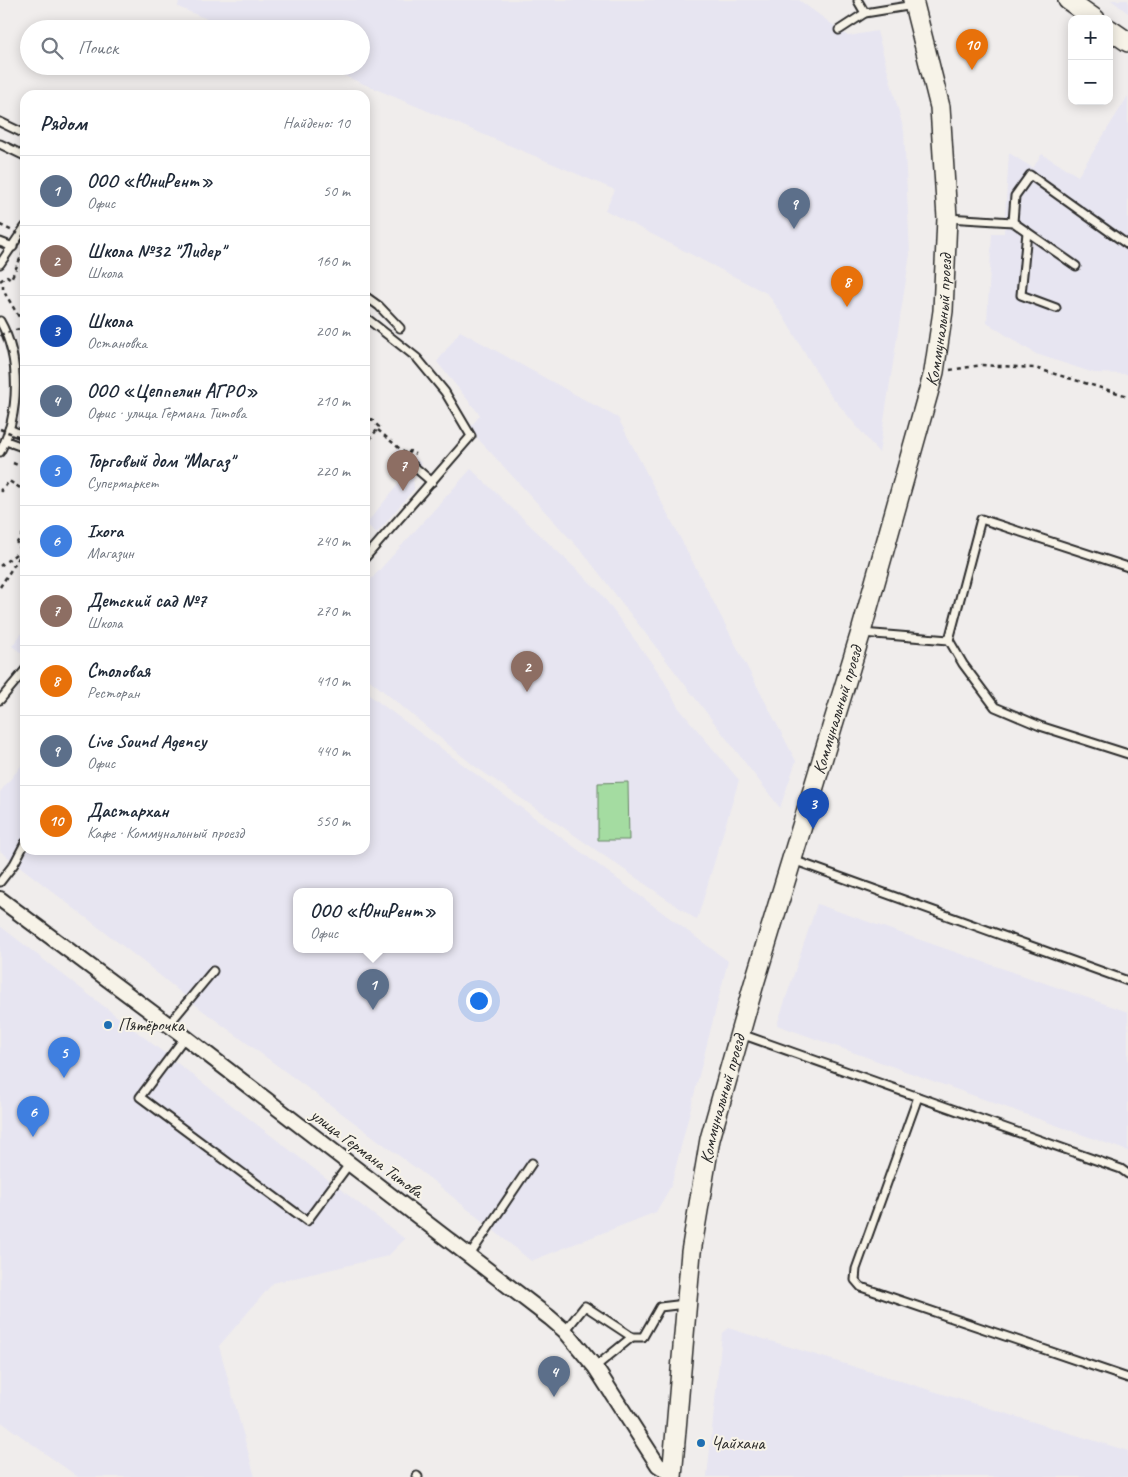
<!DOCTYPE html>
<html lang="ru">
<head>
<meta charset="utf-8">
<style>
  body { margin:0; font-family:Caveat,sans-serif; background:#f2f2f3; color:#1f2937 }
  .controls { position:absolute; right:15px; top:15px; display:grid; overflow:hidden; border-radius:10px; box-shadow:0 2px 12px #0003 }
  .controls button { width:45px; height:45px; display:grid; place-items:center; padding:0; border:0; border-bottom:1px solid #e0e1e3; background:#fff; color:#1f2937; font:25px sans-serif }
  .you { position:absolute; left:478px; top:1000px; width:18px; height:18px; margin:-12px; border:4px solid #fff; border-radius:50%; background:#1a73e8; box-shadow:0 0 0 8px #1a73e833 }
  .badge { display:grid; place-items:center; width:32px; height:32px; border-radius:50%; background:#1f6fb2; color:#fff; font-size:16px; font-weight:700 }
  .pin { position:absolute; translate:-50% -41px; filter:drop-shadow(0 1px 2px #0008) }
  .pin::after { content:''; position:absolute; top:26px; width:18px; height:15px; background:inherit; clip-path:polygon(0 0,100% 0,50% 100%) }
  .popup { position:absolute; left:293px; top:888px; width:160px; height:65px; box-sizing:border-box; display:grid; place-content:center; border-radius:10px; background:#fff; filter:drop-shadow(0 1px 4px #0005); font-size:16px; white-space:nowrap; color:#747a83 }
  .popup b { font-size:19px; color:#1f2937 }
  .popup::after { content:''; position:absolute; left:50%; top:100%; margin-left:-10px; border:10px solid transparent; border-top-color:#fff }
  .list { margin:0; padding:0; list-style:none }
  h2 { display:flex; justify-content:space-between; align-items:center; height:65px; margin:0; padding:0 20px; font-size:21px }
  h2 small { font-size:16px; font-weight:400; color:#747a83 }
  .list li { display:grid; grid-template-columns:32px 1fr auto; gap:15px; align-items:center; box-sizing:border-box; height:70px; padding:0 20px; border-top:1px solid #e0e1e3 }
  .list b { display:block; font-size:19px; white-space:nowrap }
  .list p { margin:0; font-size:16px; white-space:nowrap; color:#747a83 }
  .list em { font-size:16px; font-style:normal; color:#747a83 }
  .icon { flex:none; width:28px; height:28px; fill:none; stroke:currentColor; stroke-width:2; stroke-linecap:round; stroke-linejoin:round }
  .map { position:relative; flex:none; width:1128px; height:1477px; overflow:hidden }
  .search { position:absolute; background:#fff; box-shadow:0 2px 12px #0003; left:20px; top:20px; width:350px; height:55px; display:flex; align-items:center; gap:12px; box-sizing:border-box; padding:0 18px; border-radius:28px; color:#747a83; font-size:19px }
  .panel { position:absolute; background:#fff; box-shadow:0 2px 12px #0003; left:20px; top:90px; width:350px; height:765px; border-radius:15px }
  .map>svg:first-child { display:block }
</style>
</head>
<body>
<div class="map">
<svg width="1128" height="1477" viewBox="0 0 1128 1477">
  <rect width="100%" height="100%" fill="#f0edec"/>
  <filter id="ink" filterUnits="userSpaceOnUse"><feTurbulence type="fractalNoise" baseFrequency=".02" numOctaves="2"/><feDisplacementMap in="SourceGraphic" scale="10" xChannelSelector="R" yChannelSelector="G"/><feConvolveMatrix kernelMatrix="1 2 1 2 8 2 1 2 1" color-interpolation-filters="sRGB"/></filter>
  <g filter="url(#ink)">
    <g fill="#e7e5f1" fill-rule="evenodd">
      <polygon points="179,0 799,0 848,36 877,31 904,131 910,254 879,453 829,393 783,316 768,294 605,210 615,190 321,66 361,66 361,29 231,29 178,7"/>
      <polygon points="1111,0 1128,0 1128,13"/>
      <polygon points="1128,96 1128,374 1094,373 1036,354 987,323 992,233 1004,233 1009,153 1033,168 1042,154 1078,176"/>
      <polygon points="460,331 618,418 796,761 780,808 585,555 469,429 480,415 437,362"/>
      <polygon points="398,449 410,459 413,456 422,464 413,475 414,489 377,533 366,524 409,471 392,456"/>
      <polygon points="471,469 599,591 662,677 678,707 739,780 697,920 473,765 365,676 365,586"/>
      <polygon points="25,629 25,654 24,655 12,646"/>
      <path d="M365,692L728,961L671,1186L656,1212L531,1261L432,1180L202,1010L146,964L0,851V792L25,761V850H365ZM297,891H449V949H297Z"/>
      <polygon points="817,904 1128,1012 1128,1151 777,1025"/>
      <polygon points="0,926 405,1239 388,1256 273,1283 219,1346 255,1477 78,1477 0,1421"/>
      <polygon points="728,1328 1128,1451 1128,1477 707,1477 722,1334"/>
    </g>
    <polygon fill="#a4dca1" stroke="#688466" points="628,782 629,840 598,840 598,783"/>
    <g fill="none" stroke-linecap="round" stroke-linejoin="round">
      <defs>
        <g id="lane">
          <polyline points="858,1 865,13"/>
          <polyline points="839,30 865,13 914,5"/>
          <polyline points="0,122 25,134"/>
          <polyline points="0,144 25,156"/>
          <polyline points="947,218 1013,222 1076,266"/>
          <polyline points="1013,222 1015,196 1030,175 1128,245"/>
          <polyline points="1027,232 1021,295 1056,308"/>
          <polyline points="0,242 13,247"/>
          <polyline points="0,264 25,227"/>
          <polyline points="365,296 379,306 400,328"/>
          <polyline points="365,317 417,358 445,392 471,436 365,558"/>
          <path d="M0,321C21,358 20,414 0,452"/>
          <polyline points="9,429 25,436"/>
          <polyline points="6,441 25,448"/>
          <polyline points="411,464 432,482"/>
          <polyline points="862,633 949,640 981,519 1128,567"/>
          <polyline points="949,640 963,664 995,707 1040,726 1128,754"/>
          <polyline points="0,700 25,670"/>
          <polyline points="793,860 1128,981"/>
          <polyline points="0,882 14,864 25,843"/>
          <polyline points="169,1024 213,971"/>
          <polyline points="741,1034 1121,1169 1128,1174"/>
          <polyline points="185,1037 140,1097 307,1221 350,1163"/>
          <polyline points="918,1097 856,1269 855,1280 861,1287 1128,1378"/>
          <polyline points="470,1255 532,1163"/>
          <polyline points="565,1331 585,1306 632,1337 595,1367"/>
          <polyline points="632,1337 643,1337 660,1307 685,1304"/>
          <polyline points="417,1476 418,1477"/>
        </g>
        <polyline id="street" points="0,899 185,1037 550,1318 565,1331 595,1367 658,1465 672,1474"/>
        <g id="secondary">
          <polyline points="1068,0 1095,19"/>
          <polyline points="1109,29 1128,42"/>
          <path id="s1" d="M672,1477L691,1252L710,1139L753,987L861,632L934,372L943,311L947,218L940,107L913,0"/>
        </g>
      </defs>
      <use href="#lane" stroke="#2b2b2b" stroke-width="11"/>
      <use href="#street" stroke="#2b2b2b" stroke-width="18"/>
      <use href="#secondary" stroke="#2b2b2b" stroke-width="22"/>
      <g stroke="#2b2b2b" stroke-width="2.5" stroke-dasharray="4 4" stroke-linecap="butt">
        <polyline points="0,281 7,276 11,279 25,248"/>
        <polyline points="3,285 3,290 25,327"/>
        <polyline points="950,370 982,365 1035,368 1128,396"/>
        <polyline points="365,413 379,427 365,446"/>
        <polyline points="378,430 407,455 410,451 415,454"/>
        <polyline points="13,463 25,468"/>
        <polyline points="0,489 2,491 9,481 25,491"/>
        <polyline points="22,549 16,544 25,531"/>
        <polyline points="0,566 23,549"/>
        <polyline points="0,587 25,548"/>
      </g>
      <use href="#lane" stroke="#f7f3e8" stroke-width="7"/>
      <use href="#street" stroke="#f7f3e8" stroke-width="14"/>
      <use href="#secondary" stroke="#f7f3e8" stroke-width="19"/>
      <g stroke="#2b2b2b" stroke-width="2.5" stroke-dasharray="4 4" stroke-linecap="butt">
        <polyline points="0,225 25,237"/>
        <polyline points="0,335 25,327"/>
        <polyline points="0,429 25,439"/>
      </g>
    </g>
  </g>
  <g fill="#1f6fb2" stroke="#f7f3e8" stroke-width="2">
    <circle cx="108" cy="1025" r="5"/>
    <circle cx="701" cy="1443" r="5"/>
  </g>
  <g text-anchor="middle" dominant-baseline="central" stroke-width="4" stroke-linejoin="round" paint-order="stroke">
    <g font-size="18" fill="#2b2b2b" stroke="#f7f3e8">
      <text stroke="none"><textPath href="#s1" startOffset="1192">Коммунальный проезд</textPath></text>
      <text stroke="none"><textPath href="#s1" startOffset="788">Коммунальный проезд</textPath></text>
      <text stroke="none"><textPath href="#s1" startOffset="382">Коммунальный проезд</textPath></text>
      <text transform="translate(367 1153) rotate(37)">улица Германа Титова</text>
    </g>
    <g font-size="18" fill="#2b2b2b" stroke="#f7f3e8" text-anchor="start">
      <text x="118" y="1025">Пятёрочка</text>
      <text x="711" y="1443">Чайхана</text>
    </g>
  </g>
</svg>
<div class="controls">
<button>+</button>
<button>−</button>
</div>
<div class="you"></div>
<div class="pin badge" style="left:373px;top:1010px;background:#5c6f8a">1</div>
<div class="popup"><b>ООО «ЮниРент»</b>Офис</div>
<div class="pin badge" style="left:527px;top:692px;background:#8d6e63">2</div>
<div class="pin badge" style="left:813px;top:829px;background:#1a4fb4">3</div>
<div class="pin badge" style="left:554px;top:1397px;background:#5c6f8a">4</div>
<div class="pin badge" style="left:64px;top:1078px;background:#3f7fe0">5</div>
<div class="pin badge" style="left:33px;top:1137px;background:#3f7fe0">6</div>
<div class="pin badge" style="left:403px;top:491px;background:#8d6e63">7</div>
<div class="pin badge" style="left:847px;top:307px;background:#e8710a">8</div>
<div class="pin badge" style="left:794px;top:229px;background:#5c6f8a">9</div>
<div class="pin badge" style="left:972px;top:70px;background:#e8710a">10</div>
<div class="search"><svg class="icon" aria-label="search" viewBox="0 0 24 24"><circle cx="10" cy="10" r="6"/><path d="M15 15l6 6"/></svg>Поиск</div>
<section class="panel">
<h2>Рядом<small>Найдено: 10</small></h2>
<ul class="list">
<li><span class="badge" style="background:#5c6f8a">1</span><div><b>ООО «ЮниРент»</b><p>Офис</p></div><em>50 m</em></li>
<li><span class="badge" style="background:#8d6e63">2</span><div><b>Школа №32 &quot;Лидер&quot;</b><p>Школа</p></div><em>160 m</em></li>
<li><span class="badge" style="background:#1a4fb4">3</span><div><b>Школа</b><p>Остановка</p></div><em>200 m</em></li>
<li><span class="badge" style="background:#5c6f8a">4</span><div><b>ООО «Цеппелин АГРО»</b><p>Офис · улица Германа Титова</p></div><em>210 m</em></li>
<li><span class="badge" style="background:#3f7fe0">5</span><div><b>Торговый дом &quot;Магаз&quot;</b><p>Супермаркет</p></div><em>220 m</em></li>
<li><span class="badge" style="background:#3f7fe0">6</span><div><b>Ixora</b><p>Магазин</p></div><em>240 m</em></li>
<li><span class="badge" style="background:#8d6e63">7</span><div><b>Детский сад №7</b><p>Школа</p></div><em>270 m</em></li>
<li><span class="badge" style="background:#e8710a">8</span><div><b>Столовая</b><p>Ресторан</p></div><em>410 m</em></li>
<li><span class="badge" style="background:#5c6f8a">9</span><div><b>Live Sound Agency</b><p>Офис</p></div><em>440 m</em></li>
<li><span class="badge" style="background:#e8710a">10</span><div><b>Дастархан</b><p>Кафе · Коммунальный проезд</p></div><em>550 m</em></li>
</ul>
</section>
</div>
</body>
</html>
